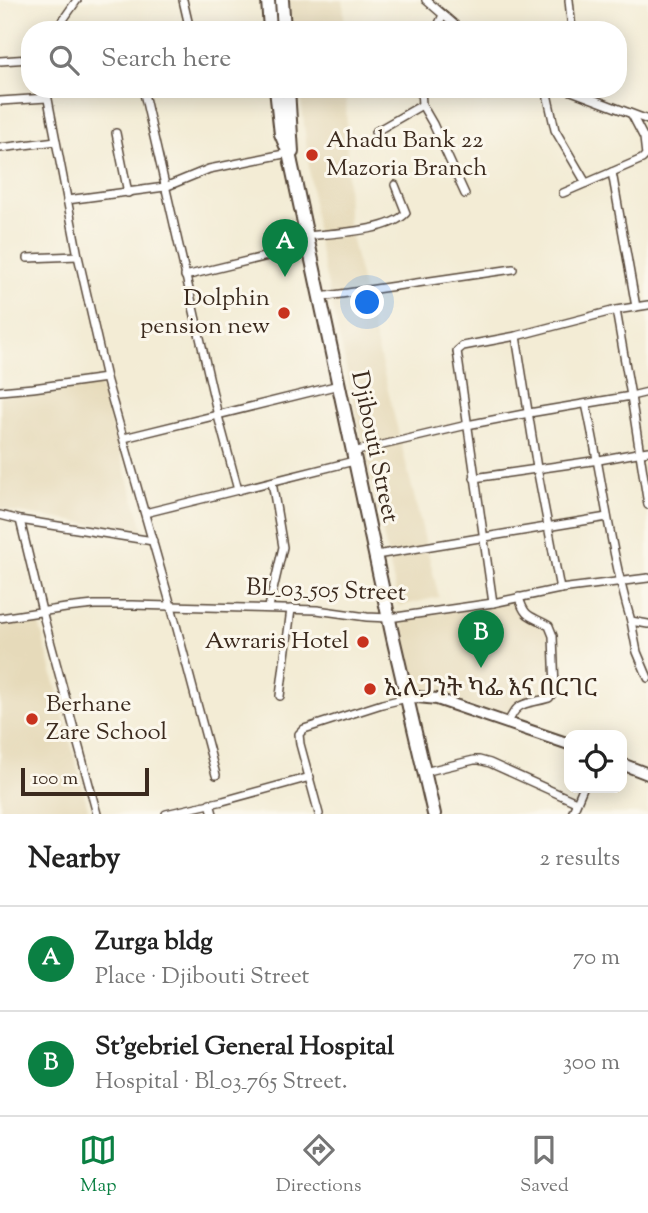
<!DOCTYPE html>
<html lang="en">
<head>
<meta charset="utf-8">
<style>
  body { margin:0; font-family:"Sorts Mill Goudy","Noto Serif Ethiopic",serif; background:#f6f6f6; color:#222 }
  .controls { position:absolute; right:21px; bottom:21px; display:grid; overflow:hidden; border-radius:14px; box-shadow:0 4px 18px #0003 }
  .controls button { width:63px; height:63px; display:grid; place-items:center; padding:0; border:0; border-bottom:2px solid #e0e0e0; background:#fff; color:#222; font:35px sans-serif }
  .scale { position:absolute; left:21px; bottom:18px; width:128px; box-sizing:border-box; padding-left:7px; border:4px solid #3b2a1e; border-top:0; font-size:19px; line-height:24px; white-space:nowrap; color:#3b2a1e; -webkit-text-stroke:5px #fbf7ec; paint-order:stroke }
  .you { position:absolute; left:368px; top:303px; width:24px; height:24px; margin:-18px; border:5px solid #fff; border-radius:50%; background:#1a73e8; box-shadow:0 0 0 10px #1a73e833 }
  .badge { display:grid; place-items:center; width:46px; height:46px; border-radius:50%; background:#0b8043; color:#fff; font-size:23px; font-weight:700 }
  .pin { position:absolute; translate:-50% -58px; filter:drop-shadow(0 2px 4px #0008) }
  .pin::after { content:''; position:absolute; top:37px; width:24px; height:21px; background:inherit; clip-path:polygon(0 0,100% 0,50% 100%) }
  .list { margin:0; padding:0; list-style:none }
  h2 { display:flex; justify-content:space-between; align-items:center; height:91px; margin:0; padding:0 28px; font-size:30px }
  h2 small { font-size:23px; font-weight:400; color:#767676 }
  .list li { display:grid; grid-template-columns:46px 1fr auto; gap:21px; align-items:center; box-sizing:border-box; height:105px; padding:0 28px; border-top:2px solid #e0e0e0 }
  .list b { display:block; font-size:26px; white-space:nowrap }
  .list p { margin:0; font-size:23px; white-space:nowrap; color:#767676 }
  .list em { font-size:23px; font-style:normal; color:#767676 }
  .icon { flex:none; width:38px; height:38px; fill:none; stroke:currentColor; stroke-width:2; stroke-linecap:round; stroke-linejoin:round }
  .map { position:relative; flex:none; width:648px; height:814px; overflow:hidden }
  .search { position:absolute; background:#fff; box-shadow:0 4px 18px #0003; left:21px; right:21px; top:21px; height:77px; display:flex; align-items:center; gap:18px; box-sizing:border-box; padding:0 24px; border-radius:28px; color:#767676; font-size:26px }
  .sheet { height:301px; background:#fff }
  nav { display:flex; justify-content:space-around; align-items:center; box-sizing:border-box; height:98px; border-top:2px solid #e0e0e0; background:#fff; font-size:19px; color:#767676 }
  nav a { display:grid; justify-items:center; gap:4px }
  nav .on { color:#0b8043 }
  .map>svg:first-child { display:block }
</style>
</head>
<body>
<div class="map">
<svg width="648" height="814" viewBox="0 0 648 814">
  <rect width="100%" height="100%" fill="#fbf7ec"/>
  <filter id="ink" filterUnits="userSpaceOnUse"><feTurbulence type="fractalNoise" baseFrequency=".0143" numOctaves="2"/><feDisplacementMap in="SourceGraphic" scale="14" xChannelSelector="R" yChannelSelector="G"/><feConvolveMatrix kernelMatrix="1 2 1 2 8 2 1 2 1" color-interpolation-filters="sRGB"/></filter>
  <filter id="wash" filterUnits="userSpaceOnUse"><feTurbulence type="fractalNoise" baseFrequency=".00686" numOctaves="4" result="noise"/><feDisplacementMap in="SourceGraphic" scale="28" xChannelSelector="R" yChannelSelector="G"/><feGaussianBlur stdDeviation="1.57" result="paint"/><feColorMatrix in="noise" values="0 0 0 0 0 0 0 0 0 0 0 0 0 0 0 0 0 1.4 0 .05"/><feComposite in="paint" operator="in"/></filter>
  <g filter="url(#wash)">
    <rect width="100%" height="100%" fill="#f3ecd5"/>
    <g fill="#e6daba">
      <polygon points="288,0 343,0 345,30 292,30"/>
      <polygon points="300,89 346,89 348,222 361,281 439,597 399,606 317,237"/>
      <polygon points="99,383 144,532 13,512 0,508 0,396"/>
      <polygon points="517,602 522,615 547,628 551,655 552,688 546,695 515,704 506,717 415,689 402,618"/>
      <polygon points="38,619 89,812 81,814 0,814 0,626"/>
    </g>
  </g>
  <g filter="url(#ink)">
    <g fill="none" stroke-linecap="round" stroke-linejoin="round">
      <defs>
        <g id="street">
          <polyline points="183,0 190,30"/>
          <polyline points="426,0 461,30"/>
          <polyline points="569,0 572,30"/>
          <polyline points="56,30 77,0"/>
          <polyline points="436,30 443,15"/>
          <polyline points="0,61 30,59"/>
          <polyline points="46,89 78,256 106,378 171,606 216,775"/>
          <polyline points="143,89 218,416 238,490 354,461"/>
          <polyline points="421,89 422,105 433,124 465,194"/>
          <polyline points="546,89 555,130 586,183"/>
          <polyline points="566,89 648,120"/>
          <polyline points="0,101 47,98"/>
          <polyline points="375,132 422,105"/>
          <polyline points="116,133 128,193"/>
          <polyline points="0,148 56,141"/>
          <polyline points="612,172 642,159 646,155 644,138 632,115"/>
          <polyline points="563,193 612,172 636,307"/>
          <polyline points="67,200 165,187 209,169 289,153"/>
          <path d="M306,236C332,233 389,232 406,213L395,185"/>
          <polyline points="28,258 78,256"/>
          <polyline points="185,276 309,246"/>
          <polyline points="320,297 513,269"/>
          <polyline points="616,310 648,305"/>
          <polyline points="516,336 537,468 560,589"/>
          <polyline points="0,391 33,388 106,378"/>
          <path d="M586,404C602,476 610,550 631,621L648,624"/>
          <polyline points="124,438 339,385"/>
          <polyline points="353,452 467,425 529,413 631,396 648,505"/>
          <polyline points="474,478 599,460 648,451"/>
          <polyline points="145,513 238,490"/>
          <polyline points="0,515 20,520 153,541"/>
          <polyline points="20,520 42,611 97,814"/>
          <polyline points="376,555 607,517"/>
          <polyline points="493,603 457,351 463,346 516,336 616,310 631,396 648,392"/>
          <polyline points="269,607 283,547 272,482"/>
          <polyline points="0,618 66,608 94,605 132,605 317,610 367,617 389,618 493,603 560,589 648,578"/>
          <polyline points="631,621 637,652 648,678"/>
          <polyline points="280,696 291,609"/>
          <path d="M508,723C518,699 527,705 549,698L555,690L553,636L549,626C532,615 525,620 519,597"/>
          <polyline points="424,772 474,760 479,760 490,763 576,802"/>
          <polyline points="210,803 213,814"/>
          <polyline points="166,814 223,801 310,777"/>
          <polyline points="319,814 300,744 299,734 304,729 382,704 407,698"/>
          <polyline points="572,814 583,788"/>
        </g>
        <g id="secondary">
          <polyline points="407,698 418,697 437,699 569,744"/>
          <polyline points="622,764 648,774"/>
        </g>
        <g id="primary">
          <polyline points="268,0 270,30"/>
          <polyline points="282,0 284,30"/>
          <polyline points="276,89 281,134 289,153 393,638 434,814"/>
          <polyline points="288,89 292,152"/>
        </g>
      </defs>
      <use href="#street" stroke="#574739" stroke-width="10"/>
      <use href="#secondary" stroke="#574739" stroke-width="14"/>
      <use href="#primary" stroke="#574739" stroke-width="16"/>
      <use href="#street" stroke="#fff" stroke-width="7"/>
      <use href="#secondary" stroke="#fff" stroke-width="10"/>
      <use href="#primary" stroke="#fff" stroke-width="12"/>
    </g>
  </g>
  <g fill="#c8321e" stroke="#fbf7ec" stroke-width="2.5">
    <circle cx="312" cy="155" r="7"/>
    <circle cx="284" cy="313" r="7"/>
    <circle cx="363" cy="642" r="7"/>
    <circle cx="370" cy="689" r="7"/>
    <circle cx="32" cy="719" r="7"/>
  </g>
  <g text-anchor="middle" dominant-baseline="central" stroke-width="6" stroke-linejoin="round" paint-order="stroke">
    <g font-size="24" fill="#3b2a1e" stroke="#fbf7ec" text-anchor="start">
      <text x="326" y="141">Ahadu Bank 22<tspan x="326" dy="28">Mazoria Branch</tspan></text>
      <text x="270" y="299" text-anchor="end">Dolphin<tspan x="270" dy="28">pension new</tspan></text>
      <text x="349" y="642" text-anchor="end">Awraris Hotel</text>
      <text x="384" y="689">ኢለጋንት ካፌ እና በርገር</text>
      <text x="46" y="705">Berhane<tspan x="46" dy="28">Zare School</tspan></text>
    </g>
    <g font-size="24" fill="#3b2a1e" stroke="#fbf7ec">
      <text transform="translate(374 447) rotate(78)">Djibouti Street</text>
      <text transform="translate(326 591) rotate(2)">BL_03_505 Street</text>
    </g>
  </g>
</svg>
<div class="controls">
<button><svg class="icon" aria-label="locate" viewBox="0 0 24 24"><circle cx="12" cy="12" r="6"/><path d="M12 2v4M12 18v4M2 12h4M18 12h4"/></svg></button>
</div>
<div class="scale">100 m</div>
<div class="you"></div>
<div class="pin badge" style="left:285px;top:277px">A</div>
<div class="pin badge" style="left:481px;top:668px">B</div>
<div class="search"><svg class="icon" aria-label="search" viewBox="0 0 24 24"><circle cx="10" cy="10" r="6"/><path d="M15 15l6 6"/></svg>Search here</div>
</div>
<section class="sheet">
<h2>Nearby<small>2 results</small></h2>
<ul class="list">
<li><span class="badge">A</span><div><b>Zurga bldg</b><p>Place · Djibouti Street</p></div><em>70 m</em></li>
<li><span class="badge">B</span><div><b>St'gebriel General Hospital</b><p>Hospital · Bl_03_765 Street.</p></div><em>300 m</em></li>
</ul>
</section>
<nav>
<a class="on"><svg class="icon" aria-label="map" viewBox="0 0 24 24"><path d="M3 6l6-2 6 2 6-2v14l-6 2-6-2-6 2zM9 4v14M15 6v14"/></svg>Map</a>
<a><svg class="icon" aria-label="directions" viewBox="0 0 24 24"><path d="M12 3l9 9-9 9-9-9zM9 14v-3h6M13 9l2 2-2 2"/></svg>Directions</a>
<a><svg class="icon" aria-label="saved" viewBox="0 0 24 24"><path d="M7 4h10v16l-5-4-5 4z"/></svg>Saved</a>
</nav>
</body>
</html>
